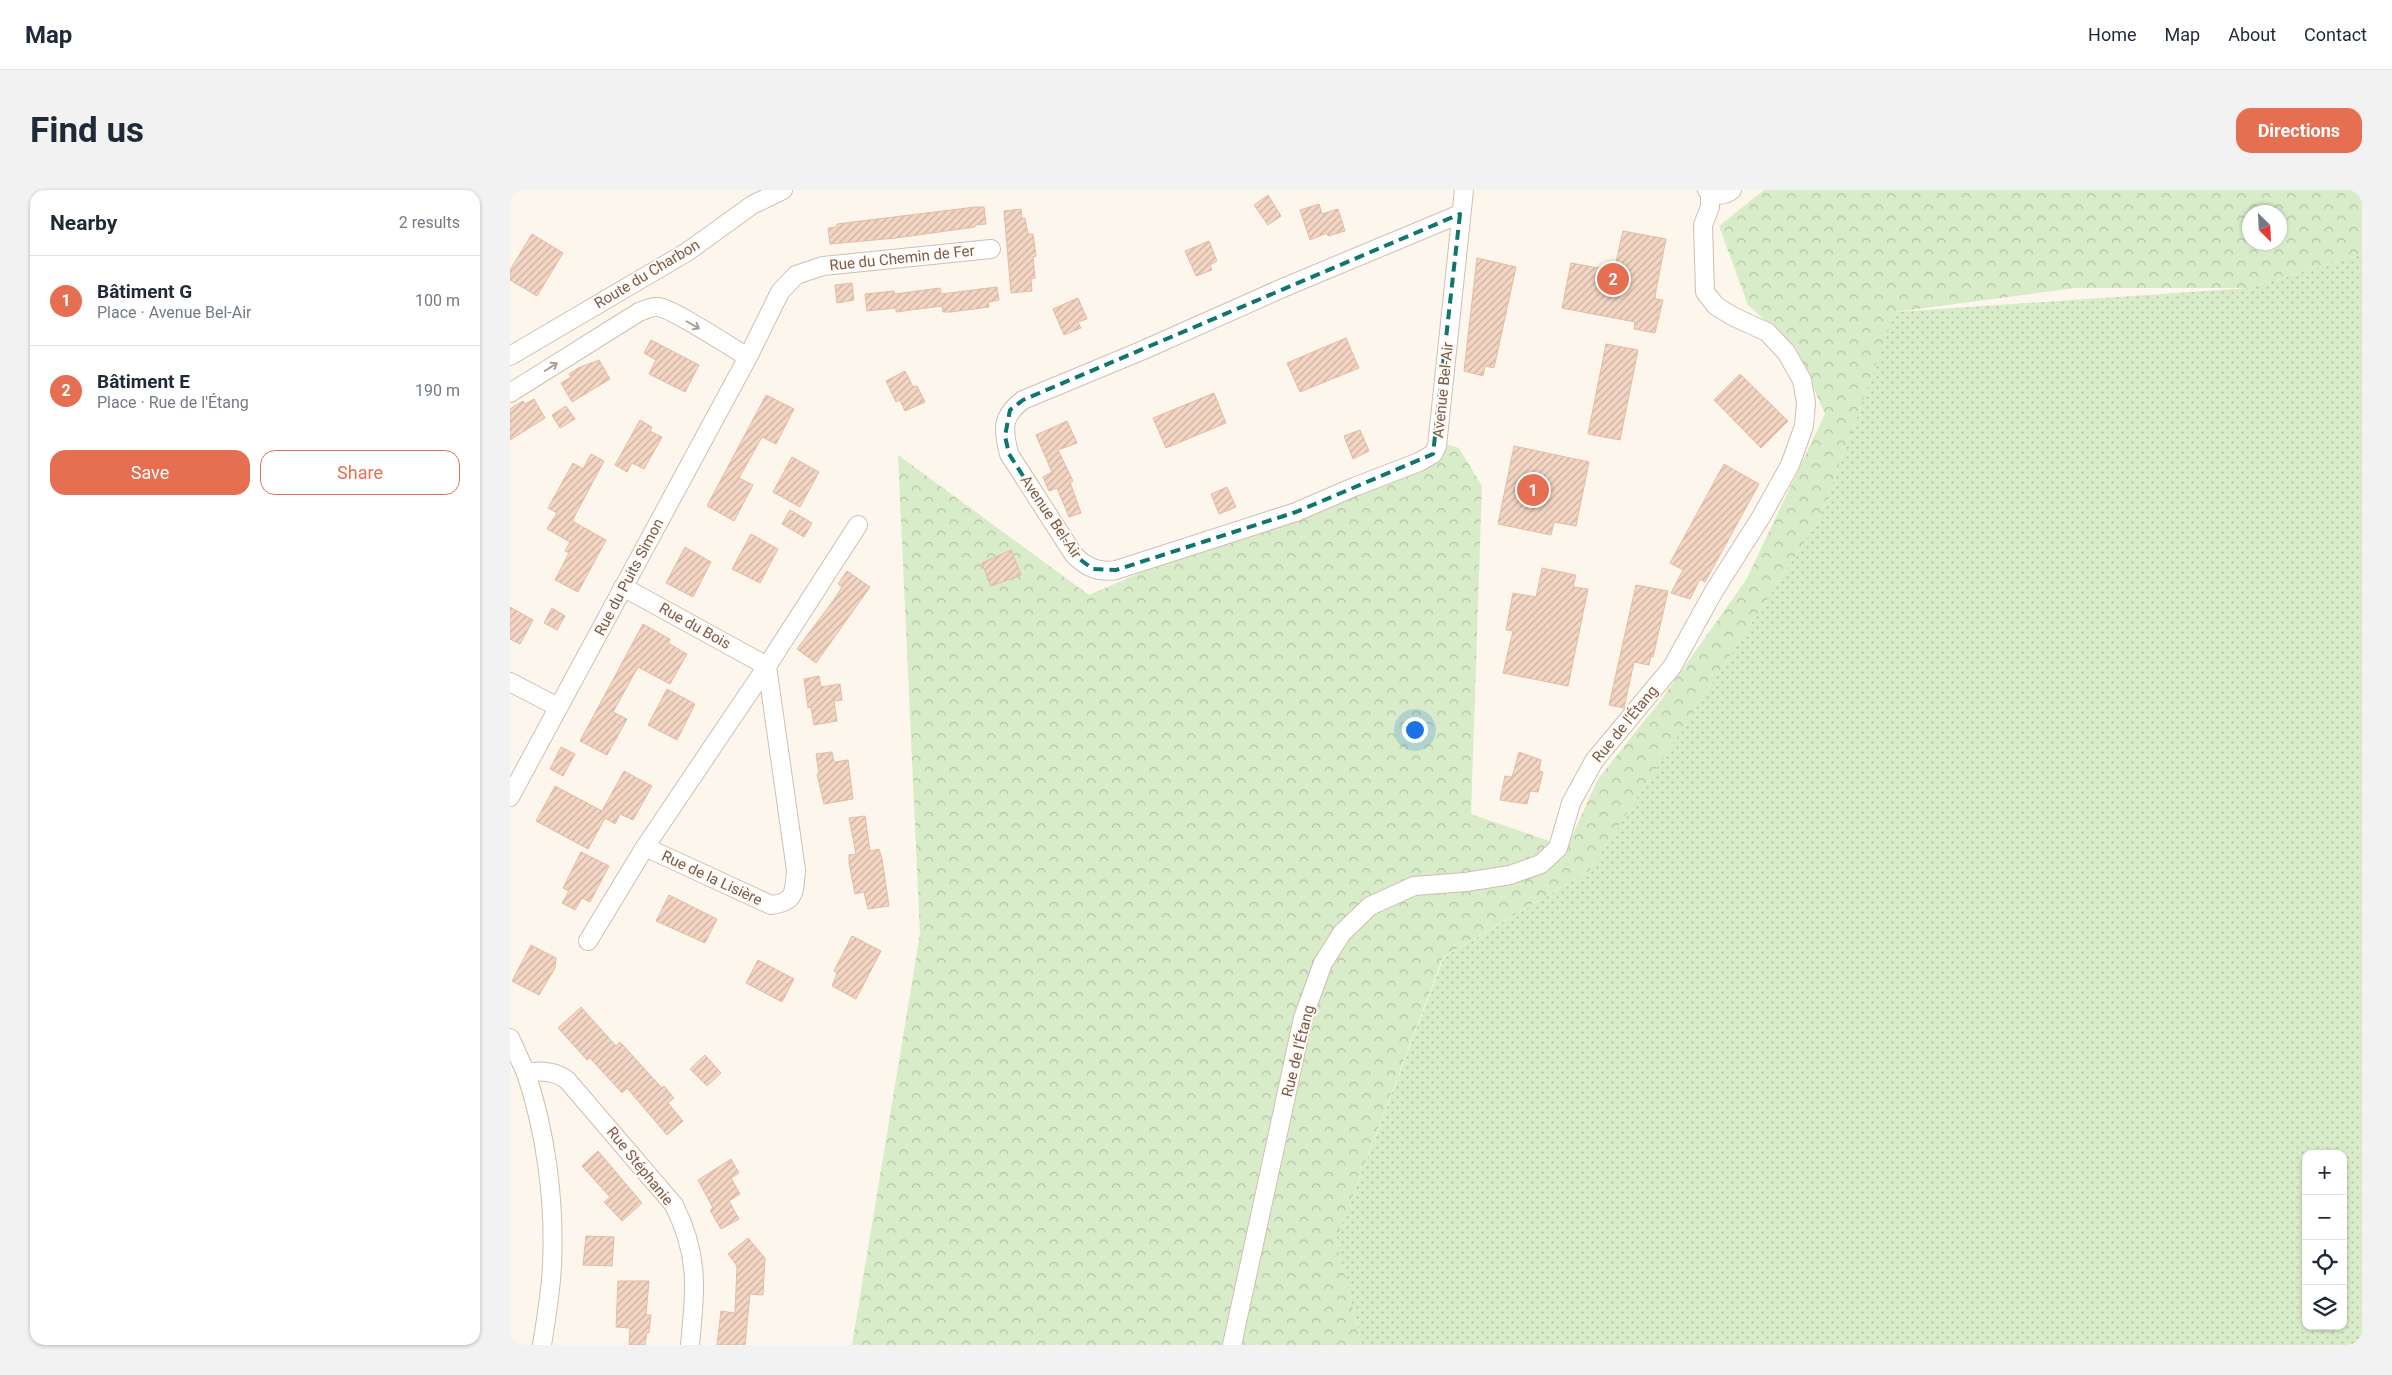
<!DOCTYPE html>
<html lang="en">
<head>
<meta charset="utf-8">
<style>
  body { margin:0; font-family:Roboto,sans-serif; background:#f2f2f3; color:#1f2937 }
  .controls { position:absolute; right:15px; bottom:15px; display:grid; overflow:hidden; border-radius:10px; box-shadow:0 1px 4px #0004 }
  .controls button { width:45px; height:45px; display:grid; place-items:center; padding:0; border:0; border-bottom:1px solid #e0e1e3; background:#fff; color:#1f2937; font:25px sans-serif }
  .compass { position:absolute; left:1732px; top:15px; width:45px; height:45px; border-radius:50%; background:#fff; box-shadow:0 1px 4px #0004; rotate:156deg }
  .you { position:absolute; left:904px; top:539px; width:18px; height:18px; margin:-12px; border:4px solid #fff; border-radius:50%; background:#1a73e8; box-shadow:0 0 0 8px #1a73e833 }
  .badge { display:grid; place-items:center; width:32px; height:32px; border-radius:50%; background:#e76f51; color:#fff; font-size:16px; font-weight:700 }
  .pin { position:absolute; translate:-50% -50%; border:2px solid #fff; box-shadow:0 1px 5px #0006 }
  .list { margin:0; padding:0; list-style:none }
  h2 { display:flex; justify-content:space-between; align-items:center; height:65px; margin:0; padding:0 20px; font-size:21px }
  h2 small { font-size:16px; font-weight:400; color:#747a83 }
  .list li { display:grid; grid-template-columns:32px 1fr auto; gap:15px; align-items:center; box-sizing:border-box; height:90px; padding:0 20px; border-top:1px solid #e0e1e3 }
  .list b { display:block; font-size:19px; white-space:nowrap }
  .list p { margin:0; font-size:16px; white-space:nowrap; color:#747a83 }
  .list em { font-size:16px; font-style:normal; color:#747a83 }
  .actions { display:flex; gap:10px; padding:15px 20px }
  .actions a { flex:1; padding:11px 0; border:1px solid #e76f51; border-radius:15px; text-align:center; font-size:18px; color:#e76f51 }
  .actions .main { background:#e76f51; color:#fff }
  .icon { flex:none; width:28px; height:28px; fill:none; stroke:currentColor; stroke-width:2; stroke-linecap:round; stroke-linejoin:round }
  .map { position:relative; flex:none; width:1852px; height:1155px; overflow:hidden; border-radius:15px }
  header { display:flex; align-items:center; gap:30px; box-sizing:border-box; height:70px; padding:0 25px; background:#fff; border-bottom:1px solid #e0e1e3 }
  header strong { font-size:24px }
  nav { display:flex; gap:28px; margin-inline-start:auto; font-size:18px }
  .intro { display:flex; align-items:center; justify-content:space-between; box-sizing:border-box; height:120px; padding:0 30px }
  h1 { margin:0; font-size:35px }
  .button { padding:12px 22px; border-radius:15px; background:#e76f51; color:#fff; font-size:18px; font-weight:700 }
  main { display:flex; gap:30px; padding:0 30px }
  aside { flex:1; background:#fff; border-radius:15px; box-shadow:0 1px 4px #0004 }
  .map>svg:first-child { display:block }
</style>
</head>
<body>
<header>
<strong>Map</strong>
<nav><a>Home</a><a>Map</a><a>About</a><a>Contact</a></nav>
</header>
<div class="intro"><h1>Find us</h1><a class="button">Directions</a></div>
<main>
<aside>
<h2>Nearby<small>2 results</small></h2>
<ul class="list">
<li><span class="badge">1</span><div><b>Bâtiment G</b><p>Place · Avenue Bel-Air</p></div><em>100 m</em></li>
<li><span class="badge">2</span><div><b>Bâtiment E</b><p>Place · Rue de l'Étang</p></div><em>190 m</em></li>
</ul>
<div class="actions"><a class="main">Save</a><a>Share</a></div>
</aside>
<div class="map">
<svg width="1852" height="1155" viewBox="0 0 1852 1155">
  <defs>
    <pattern id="grass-dots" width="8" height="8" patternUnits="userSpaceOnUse" patternTransform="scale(1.25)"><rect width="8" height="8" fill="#d8ecc9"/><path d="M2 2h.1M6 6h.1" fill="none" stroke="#b4c2a5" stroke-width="1.8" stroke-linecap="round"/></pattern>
    <pattern id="forest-crowns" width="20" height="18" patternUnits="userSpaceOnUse" patternTransform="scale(1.25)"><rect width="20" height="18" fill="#d8ecc9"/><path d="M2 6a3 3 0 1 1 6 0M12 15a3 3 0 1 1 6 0" fill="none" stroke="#b4c2a5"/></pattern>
    <pattern id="building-hatch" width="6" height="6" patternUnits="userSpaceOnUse" patternTransform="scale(1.25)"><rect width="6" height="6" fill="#f3d5c3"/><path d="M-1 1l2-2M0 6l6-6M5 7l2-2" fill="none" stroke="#cab0a1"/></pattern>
  </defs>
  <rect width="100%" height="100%" fill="#fdf6ec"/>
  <path fill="url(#grass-dots)" fill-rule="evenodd" d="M1852,64V1155H852L826,1050L934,767L1079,681L1309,330L1385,122L1740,98ZM1796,964H1833V1136H1796Z"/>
  <path fill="url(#forest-crowns)" fill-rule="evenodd" d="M1254,0H1852V64L1740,98H1566L1385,122L1309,330L1079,681L933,767L826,1050L852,1155H342L410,744L388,265L579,405L932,253L949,258L972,296L961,624L1057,657L1088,589L1148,514L1236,390L1315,224L1286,158L1238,115L1209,36ZM1740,22H1770V52H1740Z"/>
  <g fill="url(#building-hatch)" stroke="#e6bba3">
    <polygon points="758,5 771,26 758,35 744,15"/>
    <polygon points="809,14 812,24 828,19 835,41 818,46 817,43 800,50 790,20"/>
    <polygon points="465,17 474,17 476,34 465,35 465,37 386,48 320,54 318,38 327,37 327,34"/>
    <polygon points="511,19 512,28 515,28 518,44 523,44 526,66 523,67 525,88 521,89 522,101 501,103 494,21"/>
    <polygon points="1113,41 1156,49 1146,100 1145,109 1153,110 1145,143 1124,139 1125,132 1052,118 1061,73 1104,81"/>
    <polygon points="22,44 53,63 27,106 0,90 0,80"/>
    <polygon points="699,51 707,71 700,75 702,80 686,86 675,61"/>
    <polygon points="967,68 1006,77 984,178 975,176 973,186 954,181"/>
    <polygon points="342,93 344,110 327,113 325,95"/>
    <polygon points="487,97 489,110 478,112 479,117 441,122 433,122 432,113 432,116 386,122 386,118 357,121 355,104 384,101 385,104 430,98 431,104"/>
    <polygon points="568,108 577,129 568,132 571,138 554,145 543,119"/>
    <polygon points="836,148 849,178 790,202 777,173"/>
    <polygon points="141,150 189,175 175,202 139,184 146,170 134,163"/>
    <polygon points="1096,154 1128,160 1110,250 1078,244"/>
    <polygon points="89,170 100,189 62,212 51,193 61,187 59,184 68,178"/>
    <polygon points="395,181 403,197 407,196 415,212 395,221 390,210 386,212 376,191"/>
    <polygon points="1230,184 1278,231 1251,258 1204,210"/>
    <polygon points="704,203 716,233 656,258 643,228"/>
    <polygon points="256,205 284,219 266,254 252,247 229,288 243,295 224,331 197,316"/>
    <polygon points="24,209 35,228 0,250 0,219 13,211 15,214"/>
    <polygon points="56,216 65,229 50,238 42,225"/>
    <polygon points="130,230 142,237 140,241 152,247 134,279 122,273 117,282 105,275"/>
    <polygon points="557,231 567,253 548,260 563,291 560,292 571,323 559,327 547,298 539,301 533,287 542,282 526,245"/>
    <polygon points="850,240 859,261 843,269 834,246"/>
    <polygon points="1004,256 1079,272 1066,336 1044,332 1041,345 988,334"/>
    <polygon points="81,264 94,271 62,331 96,350 68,402 45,390 59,363 55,361 60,352 37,339 47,323 38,318 63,273 73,279"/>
    <polygon points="282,267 309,282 290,317 263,302"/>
    <polygon points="1214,274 1249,294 1195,392 1190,389 1180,409 1161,403 1173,380 1160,373"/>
    <polygon points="717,297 726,317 709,324 701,304"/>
    <polygon points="280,320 302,333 294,347 272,334"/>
    <polygon points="241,344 268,359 250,393 222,379"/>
    <polygon points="175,357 201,372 183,407 156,393"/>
    <polygon points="501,360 511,385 481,396 472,373"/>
    <polygon points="1032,378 1066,385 1063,397 1078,399 1058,496 993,483 1003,441 996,440 1003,403 1026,407"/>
    <polygon points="337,381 360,397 306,473 287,459 323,411 332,397 328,394"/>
    <polygon points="1126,395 1158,401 1143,467 1141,466 1139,475 1124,472 1114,518 1099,515"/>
    <polygon points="0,417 23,430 10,454 0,449"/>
    <polygon points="42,418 55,426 47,440 34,433"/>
    <polygon points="133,434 160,449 158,453 177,464 160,494 128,477 103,522 117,529 97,565 70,551"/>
    <polygon points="309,486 311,497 330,494 332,510 324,511 327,531 304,535 301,517 298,518 294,489"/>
    <polygon points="157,499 185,514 167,550 138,535"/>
    <polygon points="51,557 65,564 53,586 40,579"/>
    <polygon points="322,562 324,572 338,570 343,609 314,614 307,584 309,584 306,564"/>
    <polygon points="1009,562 1031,570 1029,581 1033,582 1028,602 1020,601 1017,614 990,610 995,586 1002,587"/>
    <polygon points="114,581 142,596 123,630 110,624 105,634 95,628 78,659 26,631 45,596 92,621"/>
    <polygon points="355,626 360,661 369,659 372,669 379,716 358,719 354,702 345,704 339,673 339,665 346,664 339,628"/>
    <polygon points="71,662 99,676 80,712 72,708 65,720 52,713 59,701 53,698"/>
    <polygon points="159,705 207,729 195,753 146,731"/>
    <polygon points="342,746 371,761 346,809 322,796 327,783 324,781"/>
    <polygon points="21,755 46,768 45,778 29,805 2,791"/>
    <polygon points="248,770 284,789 272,812 236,793"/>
    <polygon points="71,817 106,856 110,852 152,898 154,896 164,908 158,913 173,931 157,945 117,898 112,903 80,868 77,870 48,838"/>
    <polygon points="195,865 211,883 197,896 180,879"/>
    <polygon points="88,961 132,1013 112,1031 94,1012 100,1007 72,976"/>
    <polygon points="221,969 229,983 221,988 230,1004 219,1011 229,1029 211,1039 200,1020 203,1018 188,990"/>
    <polygon points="76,1046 104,1047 102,1076 73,1075"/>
    <polygon points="238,1048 255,1068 253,1105 240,1104 235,1155 207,1155 211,1121 225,1123 227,1076 218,1064"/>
    <polygon points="108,1091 139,1091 136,1125 141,1125 139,1143 137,1142 135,1155 119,1155 120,1138 106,1137"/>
  </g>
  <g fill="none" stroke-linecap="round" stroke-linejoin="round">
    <defs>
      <g id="minor">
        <path d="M1197,0C1205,7 1214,6 1222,0"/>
        <path d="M950,24L775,97L631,161L513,210C491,227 493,238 499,264L564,365C576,377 588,383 606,380L786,322L844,297L909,272L923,264L927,256L954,0"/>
        <polyline points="0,166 177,62 242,15 273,0"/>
        <path d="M0,203L129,122C135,120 142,116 148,117C164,119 220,157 238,167"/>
        <path d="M113,397L257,476L135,657L261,715C286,712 284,702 286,680L257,476L348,335"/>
        <polyline points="0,492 48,517"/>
        <polyline points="0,607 238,167 270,102 286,85 313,76 481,59"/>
        <polyline points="78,751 135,657"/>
        <path d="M0,848L16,883C31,880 45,881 57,890L164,1015C190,1067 185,1100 180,1155"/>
        <path d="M16,883C36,943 45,1011 42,1075C41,1102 36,1129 32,1155"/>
        <polyline points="722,1155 793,828 813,773 832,743 860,716 904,696 956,692 1000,685 1031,674 1048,658 1061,613 1084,571 1162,477 1204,401 1251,327 1280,275 1294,236 1296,213 1292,190 1276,162 1257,142 1224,127 1206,116 1195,102 1193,35 1200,17 1200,3"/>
      </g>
    </defs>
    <use href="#minor" stroke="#d1beb0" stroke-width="20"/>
    <use href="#minor" stroke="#fff" stroke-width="18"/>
  </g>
  <defs><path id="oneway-shaft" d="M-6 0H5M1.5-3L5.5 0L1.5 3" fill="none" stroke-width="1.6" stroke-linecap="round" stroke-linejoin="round" transform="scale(1.25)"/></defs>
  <g stroke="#af9d94">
    <use href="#oneway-shaft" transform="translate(183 135) rotate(30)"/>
    <use href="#oneway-shaft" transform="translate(41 177) rotate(-32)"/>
  </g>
  <path fill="none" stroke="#0f766e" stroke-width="4" stroke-dasharray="10 6" stroke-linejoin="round" d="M950,24L923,264L786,322L606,380L583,379L564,365L499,264L495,246L500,220L513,210Z"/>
  <g text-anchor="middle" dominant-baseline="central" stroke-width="4" stroke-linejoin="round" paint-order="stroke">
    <g font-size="15" fill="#7a5c4d" stroke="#fffaf3">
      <text transform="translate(392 68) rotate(-6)">Rue du Chemin de Fer</text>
      <text transform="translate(137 84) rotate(-31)">Route du Charbon</text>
      <text transform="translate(933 200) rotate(-84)">Avenue Bel-Air</text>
      <text transform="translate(541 327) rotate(56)">Avenue Bel-Air</text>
      <text transform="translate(119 387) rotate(-62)">Rue du Puits Simon</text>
      <text transform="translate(185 436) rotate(29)">Rue du Bois</text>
      <text transform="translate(1115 534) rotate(-51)">Rue de l'Étang</text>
      <text transform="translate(202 688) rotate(25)">Rue de la Lisière</text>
      <text transform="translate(788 861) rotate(-76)">Rue de l'Étang</text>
      <text transform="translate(130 976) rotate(51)">Rue Stéphanie</text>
    </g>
  </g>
</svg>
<div class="controls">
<button>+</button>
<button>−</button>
<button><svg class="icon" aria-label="locate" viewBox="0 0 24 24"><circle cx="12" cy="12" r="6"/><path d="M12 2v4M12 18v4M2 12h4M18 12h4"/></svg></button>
<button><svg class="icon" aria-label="layers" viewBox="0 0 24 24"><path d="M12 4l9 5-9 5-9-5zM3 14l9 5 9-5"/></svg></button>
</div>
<svg class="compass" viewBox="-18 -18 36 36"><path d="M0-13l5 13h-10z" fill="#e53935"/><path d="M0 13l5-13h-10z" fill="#747a83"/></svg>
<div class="you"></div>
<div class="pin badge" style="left:1023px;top:300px">1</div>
<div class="pin badge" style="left:1103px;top:89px">2</div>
</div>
</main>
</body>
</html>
